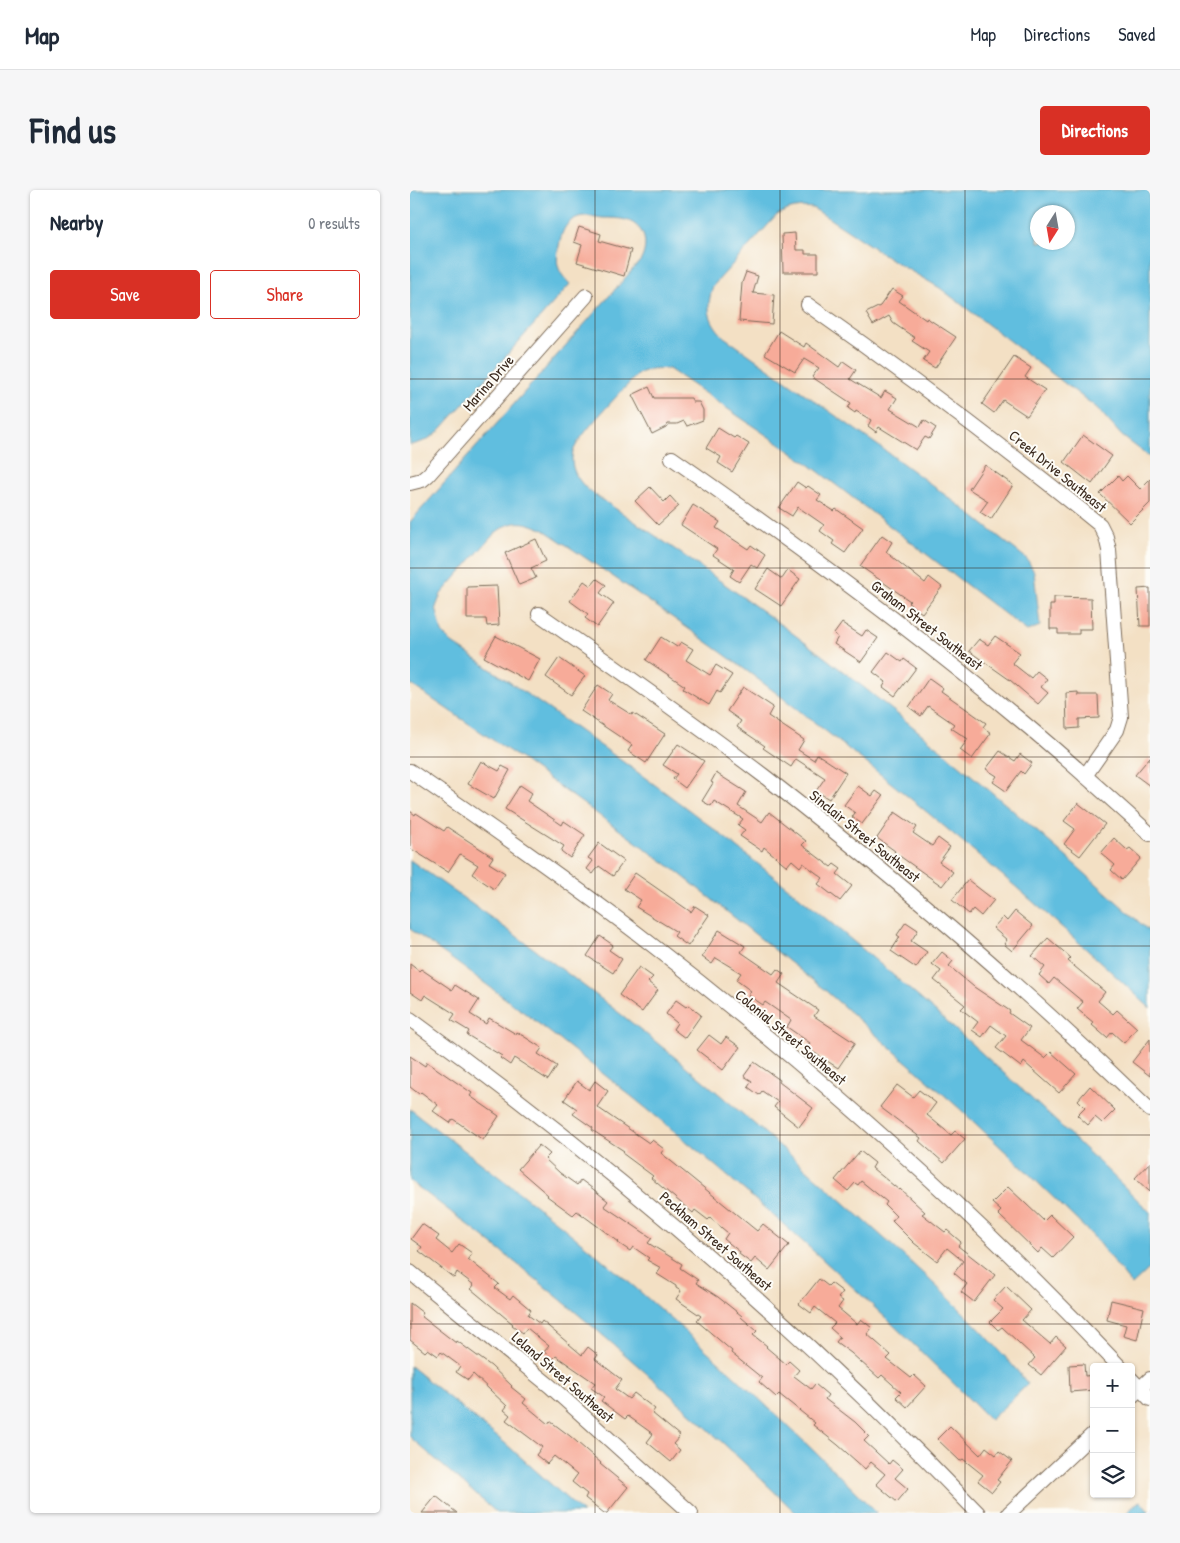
<!DOCTYPE html>
<html lang="en">
<head>
<meta charset="utf-8">
<style>
  body { margin:0; font-family:"Patrick Hand",sans-serif; background:#f6f6f7; color:#1f2937 }
  .controls { position:absolute; right:15px; bottom:15px; display:grid; overflow:hidden; border-radius:5px; box-shadow:0 1px 4px #0004 }
  .controls button { width:45px; height:45px; display:grid; place-items:center; padding:0; border:0; border-bottom:1px solid #e0e1e3; background:#fff; color:#1f2937; font:25px sans-serif }
  .compass { position:absolute; left:620px; top:15px; width:45px; height:45px; border-radius:50%; background:#fff; box-shadow:0 1px 4px #0004; rotate:191deg }
  .list { margin:0; padding:0; list-style:none }
  h2 { display:flex; justify-content:space-between; align-items:center; height:65px; margin:0; padding:0 20px; font-size:21px }
  h2 small { font-size:16px; font-weight:400; color:#747a83 }
  .actions { display:flex; gap:10px; padding:15px 20px }
  .actions a { flex:1; padding:11px 0; border:1px solid #d93025; border-radius:5px; text-align:center; font-size:18px; color:#d93025 }
  .actions .main { background:#d93025; color:#fff }
  .icon { flex:none; width:28px; height:28px; fill:none; stroke:currentColor; stroke-width:2; stroke-linecap:round; stroke-linejoin:round }
  .map { position:relative; flex:none; width:740px; height:1323px; overflow:hidden; border-radius:5px }
  header { display:flex; align-items:center; gap:30px; box-sizing:border-box; height:70px; padding:0 25px; background:#fff; border-bottom:1px solid #e0e1e3 }
  header strong { font-size:24px }
  nav { display:flex; gap:28px; margin-inline-start:auto; font-size:18px }
  .intro { display:flex; align-items:center; justify-content:space-between; box-sizing:border-box; height:120px; padding:0 30px }
  h1 { margin:0; font-size:35px }
  .button { padding:12px 22px; border-radius:5px; background:#d93025; color:#fff; font-size:18px; font-weight:700 }
  main { display:flex; gap:30px; padding:0 30px }
  aside { flex:1; background:#fff; border-radius:5px; box-shadow:0 1px 4px #0004 }
  .map>svg:first-child { display:block }
</style>
</head>
<body>
<header>
<strong>Map</strong>
<nav><a>Map</a><a>Directions</a><a>Saved</a></nav>
</header>
<div class="intro"><h1>Find us</h1><a class="button">Directions</a></div>
<main>
<aside>
<h2>Nearby<small>0 results</small></h2>
<ul class="list">
</ul>
<div class="actions"><a class="main">Save</a><a>Share</a></div>
</aside>
<div class="map">
<svg width="740" height="1323" viewBox="0 0 740 1323">
  <rect width="100%" height="100%" fill="#fdfcf7"/>
  <filter id="ink" filterUnits="userSpaceOnUse"><feTurbulence type="fractalNoise" baseFrequency=".02" numOctaves="2"/><feDisplacementMap in="SourceGraphic" scale="10" xChannelSelector="R" yChannelSelector="G"/><feConvolveMatrix kernelMatrix="1 2 1 2 8 2 1 2 1" color-interpolation-filters="sRGB"/></filter>
  <filter id="wash" filterUnits="userSpaceOnUse"><feTurbulence type="fractalNoise" baseFrequency=".0096" numOctaves="4" result="noise"/><feDisplacementMap in="SourceGraphic" scale="20" xChannelSelector="R" yChannelSelector="G"/><feGaussianBlur stdDeviation="1.12" result="paint"/><feColorMatrix in="noise" values="0 0 0 0 0 0 0 0 0 0 0 0 0 0 0 0 0 1.4 0 .05"/><feComposite in="paint" operator="in"/></filter>
  <g filter="url(#wash)">
    <rect width="100%" height="100%" fill="#f3e0c4"/>
    <g fill="#61bedf" stroke="#4e747e" fill-rule="evenodd">
      <path d="M0,0H740V267L712,246L687,218L530,98L487,73L403,18C388,16 380,18 367,25L303,96C296,118 297,129 314,147L480,264L554,319L617,369L624,382L630,436L617,441L396,272L259,179C247,178 238,178 228,184C213,200 168,245 163,262C159,278 168,290 178,300C285,372 391,446 491,527C576,596 659,668 740,742V818C624,708 496,602 369,505C293,447 213,393 134,340C113,330 102,329 84,344L31,404L26,417L32,443L42,453C122,507 201,562 279,620C315,647 350,676 386,704C509,804 627,910 740,1022V1078L722,1095L683,1046L615,980L549,918L416,801L265,680L111,569L0,494V332L231,70C239,54 235,36 216,30C209,28 200,28 193,28C184,27 175,24 166,28C154,33 151,45 149,56C145,74 148,82 160,94L31,239C21,248 13,253 0,255ZM658,22V52H628V22Z"/>
      <path d="M0,670C73,722 147,774 217,829C290,886 360,947 429,1008C495,1067 563,1125 618,1194L580,1230C402,1049 207,886 0,739Z"/>
      <path d="M0,919C48,956 97,992 144,1030C257,1121 364,1220 467,1323H386C265,1204 136,1092 0,991Z"/>
      <polygon points="0,1176 96,1254 173,1323 87,1323 0,1247"/>
      <polygon points="730,1311 740,1323 716,1323"/>
    </g>
    <g id="blocks">
      <g fill="#f7ab99">
        <polygon points="169,37 191,44 189,51 221,60 214,86 167,72 172,55 164,52"/>
        <polygon points="385,43 386,60 395,60 395,64 408,64 408,82 373,82 372,44"/>
        <polygon points="336,82 348,86 343,103 364,105 362,134 329,131 332,93"/>
        <polygon points="482,99 493,106 489,111 516,130 517,128 546,147 525,178 513,171 519,162 502,151 505,148 483,133 479,126 463,135 456,123 470,116"/>
        <polygon points="369,141 394,157 396,153 429,177 433,171 446,180 440,189 471,208 475,201 487,208 480,219 510,237 514,230 526,238 519,249 515,247 506,260 469,237 466,242 458,236 461,230 446,221 445,223 438,218 441,213 402,187 409,178 394,169 385,182 355,164"/>
        <polygon points="604,167 621,178 615,187 635,200 617,226 593,210 584,223 572,214"/>
        <polygon points="239,197 244,208 281,208 283,212 289,212 293,220 293,230 277,236 274,231 267,234 258,234 256,237 242,244 222,205"/>
        <polygon points="308,238 324,248 326,246 339,254 322,282 308,273 311,267 296,258"/>
        <polygon points="673,245 702,266 682,294 654,272"/>
        <polygon points="575,275 603,295 581,329 570,322 578,311 559,299"/>
        <polygon points="708,286 712,291 717,286 730,299 740,289 740,313 720,333 690,304"/>
        <polygon points="387,292 396,298 398,296 411,305 407,310 424,321 426,319 453,338 435,363 422,354 424,351 410,341 414,335 388,317 382,326 369,318"/>
        <polygon points="240,297 254,312 260,306 269,316 248,335 225,311"/>
        <polygon points="283,315 310,332 306,338 338,359 341,355 355,365 347,378 341,374 329,392 320,386 324,379 303,365 307,359 271,335"/>
        <polygon points="472,345 482,352 476,362 515,393 519,387 532,397 512,423 498,413 500,411 450,376"/>
        <polygon points="126,349 136,371 121,378 126,388 109,395 95,363"/>
        <polygon points="358,379 372,389 378,380 390,389 371,416 345,399"/>
        <polygon points="187,389 196,395 190,403 204,413 187,437 175,428 178,424 160,411 174,391 181,396"/>
        <polygon points="87,396 89,435 77,436 76,429 57,429 57,397"/>
        <polygon points="740,398 740,436 730,436 728,399"/>
        <polygon points="644,407 681,408 682,439 669,439 669,444 648,444 648,439 640,439 640,415 644,415"/>
        <polygon points="432,433 452,446 456,440 468,448 451,472 424,454 428,447 424,444"/>
        <polygon points="86,446 130,469 118,491 74,467"/>
        <polygon points="585,446 610,463 602,473 621,488 627,481 637,489 631,497 638,503 628,514 600,490 559,461 569,449 578,455"/>
        <polygon points="251,447 267,457 271,452 283,459 276,470 300,485 306,475 322,485 310,503 307,501 299,515 273,499 275,496 236,470"/>
        <polygon points="478,462 492,472 494,469 506,478 485,506 473,497 476,492 463,482"/>
        <polygon points="149,468 175,486 161,505 136,487"/>
        <polygon points="519,488 533,498 531,501 576,533 573,537 581,543 562,569 550,560 558,549 541,538 544,534 518,516 511,526 499,517"/>
        <polygon points="188,495 202,504 198,510 222,525 223,523 255,544 236,573 218,561 222,555 171,521"/>
        <polygon points="333,497 363,517 358,526 394,550 388,560 404,570 407,564 436,583 419,609 406,601 415,588 386,569 381,577 353,558 355,556 327,537 331,531 317,521"/>
        <polygon points="668,502 668,505 688,505 689,528 669,529 669,538 657,539 656,503"/>
        <polygon points="268,554 294,571 275,598 263,589 267,584 253,575"/>
        <polygon points="590,561 605,571 610,564 622,573 614,584 611,581 596,601 583,592 587,586 576,579"/>
        <polygon points="740,567 740,596 725,585"/>
        <polygon points="71,571 89,581 92,576 100,580 84,609 58,594"/>
        <polygon points="306,583 336,602 328,616 352,632 359,622 396,651 392,655 421,677 424,674 431,679 427,684 442,696 430,711 408,694 413,688 393,673 390,677 382,670 377,676 354,657 352,661 330,646 335,640 328,635 333,629 304,611 301,616 292,611 303,593 301,592"/>
        <polygon points="110,595 122,603 117,611 152,635 154,631 175,645 160,668 151,661 154,656 95,619"/>
        <polygon points="448,596 462,606 466,601 473,606 452,634 442,627 445,623 434,615"/>
        <polygon points="668,613 695,634 670,666 654,654 665,639 654,631"/>
        <polygon points="0,621 5,625 6,623 34,641 37,637 83,667 79,673 95,683 84,699 62,684 68,675 50,664 38,682 0,658"/>
        <polygon points="485,622 507,637 503,643 522,656 528,648 540,657 529,672 543,682 532,696 484,662 485,661 467,648"/>
        <polygon points="704,648 717,660 720,658 731,668 712,690 701,680 705,675 691,663"/>
        <polygon points="189,653 214,671 203,686 189,676 183,684 177,679 183,671 178,668"/>
        <polygon points="225,683 281,722 285,716 299,725 278,756 264,746 267,742 226,717 231,710 214,699"/>
        <polygon points="558,690 584,710 571,726 563,719 559,724 542,710"/>
        <polygon points="605,721 623,736 602,761 594,754 597,750 583,738 593,727 597,731"/>
        <polygon points="496,732 508,740 501,751 517,762 506,778 481,761 490,747 487,745"/>
        <polygon points="309,740 335,756 331,762 363,784 367,779 374,784 368,793 408,820 404,826 445,853 428,878 397,858 400,853 377,837 381,830 355,812 353,815 338,805 341,801 326,790 331,783 306,768 302,774 292,767"/>
        <polygon points="190,746 203,755 199,760 212,769 203,783 177,766"/>
        <polygon points="638,748 661,768 658,771 695,802 688,811 703,824 707,820 727,838 714,853 702,842 697,848 682,835 684,833 667,819 673,812 644,788 639,794 629,785 635,777 622,766"/>
        <polygon points="532,762 543,771 539,776 564,797 600,821 599,823 620,838 611,850 635,868 641,862 666,884 649,903 614,872 611,877 586,858 596,846 581,835 572,847 562,840 568,832 551,819 555,815 524,790 531,781 522,774"/>
        <polygon points="0,774 9,781 11,779 42,800 45,795 69,810 60,824 76,834 79,828 106,844 107,842 132,858 128,864 147,876 138,890 104,868 100,875 90,868 92,866 57,845 59,841 41,830 45,824 15,805 12,810 0,802"/>
        <polygon points="229,777 243,787 238,792 248,800 232,822 209,805"/>
        <polygon points="266,810 276,817 278,815 291,825 275,848 263,839 267,833 256,824"/>
        <polygon points="299,845 311,854 316,847 330,857 313,880 287,860"/>
        <polygon points="740,849 740,886 722,872"/>
        <polygon points="0,866 15,876 17,872 30,881 62,903 60,906 89,926 73,950 43,929 40,933 23,921 28,915 11,902 9,904 0,897"/>
        <polygon points="344,872 370,890 369,892 403,918 389,937 364,917 368,912 352,901 349,905 338,897 342,891 334,886"/>
        <polygon points="167,891 179,900 185,891 198,901 187,917 239,953 242,950 254,959 251,963 347,1041 353,1034 379,1055 359,1080 345,1068 341,1073 329,1064 330,1062 314,1049 318,1043 300,1028 298,1030 285,1020 283,1023 241,988 243,986 212,963 214,961 182,940 183,938 163,924 167,919 154,910"/>
        <polygon points="487,895 503,907 509,900 526,913 517,925 541,945 545,941 555,949 534,973 509,951 511,948 470,917"/>
        <polygon points="680,896 705,920 692,933 685,927 678,935 667,925 675,917 668,910"/>
        <polygon points="129,955 140,964 135,969 150,983 167,995 171,990 183,999 198,1011 194,1016 242,1048 238,1053 272,1074 270,1078 288,1090 286,1093 308,1107 332,1126 331,1127 347,1141 343,1145 357,1156 356,1157 376,1174 379,1171 389,1180 384,1186 401,1199 405,1194 418,1205 415,1209 445,1232 459,1246 454,1251 479,1274 482,1270 493,1279 485,1288 498,1299 487,1312 466,1294 475,1284 461,1272 455,1279 428,1255 403,1235 405,1233 369,1204 366,1207 349,1192 352,1188 321,1163 322,1161 287,1131 291,1126 266,1109 271,1101 266,1098 266,1096 247,1084 251,1078 237,1070 239,1068 223,1057 220,1061 208,1053 209,1052 167,1021 163,1025 137,1006 138,1005 108,979"/>
        <polygon points="450,961 465,973 462,978 489,1000 490,999 515,1022 512,1024 535,1042 537,1040 551,1052 548,1056 585,1085 564,1112 551,1102 557,1094 544,1083 553,1071 537,1058 527,1071 504,1053 482,1031 486,1026 475,1015 477,1012 451,991 448,995 445,993 438,1001 425,990"/>
        <polygon points="740,972 740,1002 725,988"/>
        <polygon points="598,997 634,1031 640,1025 663,1047 643,1068 632,1058 628,1063 588,1024 591,1021 582,1013"/>
        <polygon points="12,1034 29,1046 26,1050 42,1063 49,1054 62,1063 58,1069 89,1094 85,1098 100,1109 103,1105 121,1120 118,1125 130,1134 132,1131 172,1165 178,1157 188,1165 185,1169 212,1190 205,1199 219,1209 224,1203 245,1219 242,1223 270,1246 263,1254 270,1260 261,1272 237,1252 243,1244 218,1226 215,1229 191,1211 194,1207 181,1198 185,1193 146,1166 143,1169 134,1162 139,1156 117,1138 113,1143 102,1135 103,1134 61,1099 64,1095 47,1082 44,1088 9,1061 12,1057 1,1049"/>
        <polygon points="409,1089 418,1096 421,1093 433,1102 428,1108 433,1111 428,1118 447,1134 451,1129 462,1138 457,1144 481,1165 477,1169 501,1188 504,1185 516,1196 497,1217 486,1207 491,1202 472,1185 469,1188 441,1163 426,1152 430,1147 420,1138 425,1133 405,1117 401,1123 389,1114"/>
        <polygon points="596,1096 621,1120 612,1130 640,1154 646,1147 656,1156 631,1185 619,1175 625,1168 592,1137 588,1140 580,1132 593,1119 583,1110"/>
        <polygon points="701,1110 734,1118 727,1150 713,1146 716,1135 697,1130"/>
        <polygon points="0,1113 13,1123 11,1126 46,1153 47,1151 81,1176 102,1196 101,1197 116,1209 113,1213 138,1234 140,1231 160,1246 191,1273 190,1274 218,1297 197,1323 194,1323 175,1308 177,1304 162,1292 167,1285 144,1266 137,1274 126,1265 132,1257 96,1230 100,1225 94,1220 97,1216 63,1184 58,1190 46,1182 50,1176 31,1162 28,1166 18,1159 15,1162 0,1150"/>
        <polygon points="674,1174 675,1186 684,1185 684,1200 660,1202 659,1175"/>
        <polygon points="540,1236 570,1265 576,1257 586,1265 589,1261 602,1271 587,1290 590,1292 582,1302 568,1291 573,1285 553,1269 550,1271 527,1249"/>
        <polygon points="26,1306 47,1323 12,1323"/>
      </g>
    </g>
  </g>
  <g filter="url(#ink)">
    <use href="#blocks" fill-opacity="0" stroke="#7b6a58" stroke-width="1"/>
    <g fill="none" stroke-linecap="round" stroke-linejoin="round">
      <defs>
        <g id="minor">
          <path d="M398,115C498,185 595,258 690,335L696,347L699,360L711,527L707,540L675,586"/>
          <path d="M262,268C381,351 498,436 609,529C654,566 697,605 740,644"/>
          <polyline points="0,293 12,290 18,285 176,106"/>
          <path d="M129,424C205,477 280,530 354,586C488,690 618,801 740,920"/>
          <path d="M0,581C77,634 153,687 228,744C399,875 562,1020 710,1177"/>
          <path d="M0,829C204,977 394,1141 568,1323"/>
          <polyline points="0,1082 140,1196 281,1323"/>
          <polyline points="721,1189 740,1209"/>
          <polyline points="721,1207 740,1189"/>
          <polyline points="599,1323 684,1243"/>
        </g>
      </defs>
      <use href="#minor" stroke="#7b6a58" stroke-width="16"/>
      <use href="#minor" stroke="#fff" stroke-width="14"/>
    </g>
  </g>
  <path fill="none" stroke="#3b2a1e" stroke-width="1" stroke-opacity="0.55" d="M185,0V1323M370,0V1323M555,0V1323M0,189H740M0,378H740M0,567H740M0,756H740M0,945H740M0,1134H740"/>
  <g text-anchor="middle" dominant-baseline="central" stroke-width="4" stroke-linejoin="round" paint-order="stroke">
    <g font-size="15" fill="#3b2a1e" stroke="#fdfcf7">
      <text transform="translate(78 193) rotate(-49)">Marina Drive</text>
      <text transform="translate(648 281) rotate(39)">Creek Drive Southeast</text>
      <text transform="translate(517 435) rotate(38)">Graham Street Southeast</text>
      <text transform="translate(455 646) rotate(39)">Sinclair Street Southeast</text>
      <text transform="translate(381 847) rotate(40)">Colonial Street Southeast</text>
      <text transform="translate(306 1051) rotate(41)">Peckham Street Southeast</text>
      <text transform="translate(153 1187) rotate(41)">Leland Street Southeast</text>
    </g>
  </g>
</svg>
<div class="controls">
<button>+</button>
<button>−</button>
<button><svg class="icon" aria-label="layers" viewBox="0 0 24 24"><path d="M12 4l9 5-9 5-9-5zM3 14l9 5 9-5"/></svg></button>
</div>
<svg class="compass" viewBox="-18 -18 36 36"><path d="M0-13l5 13h-10z" fill="#e53935"/><path d="M0 13l5-13h-10z" fill="#747a83"/></svg>
</div>
</main>
</body>
</html>
